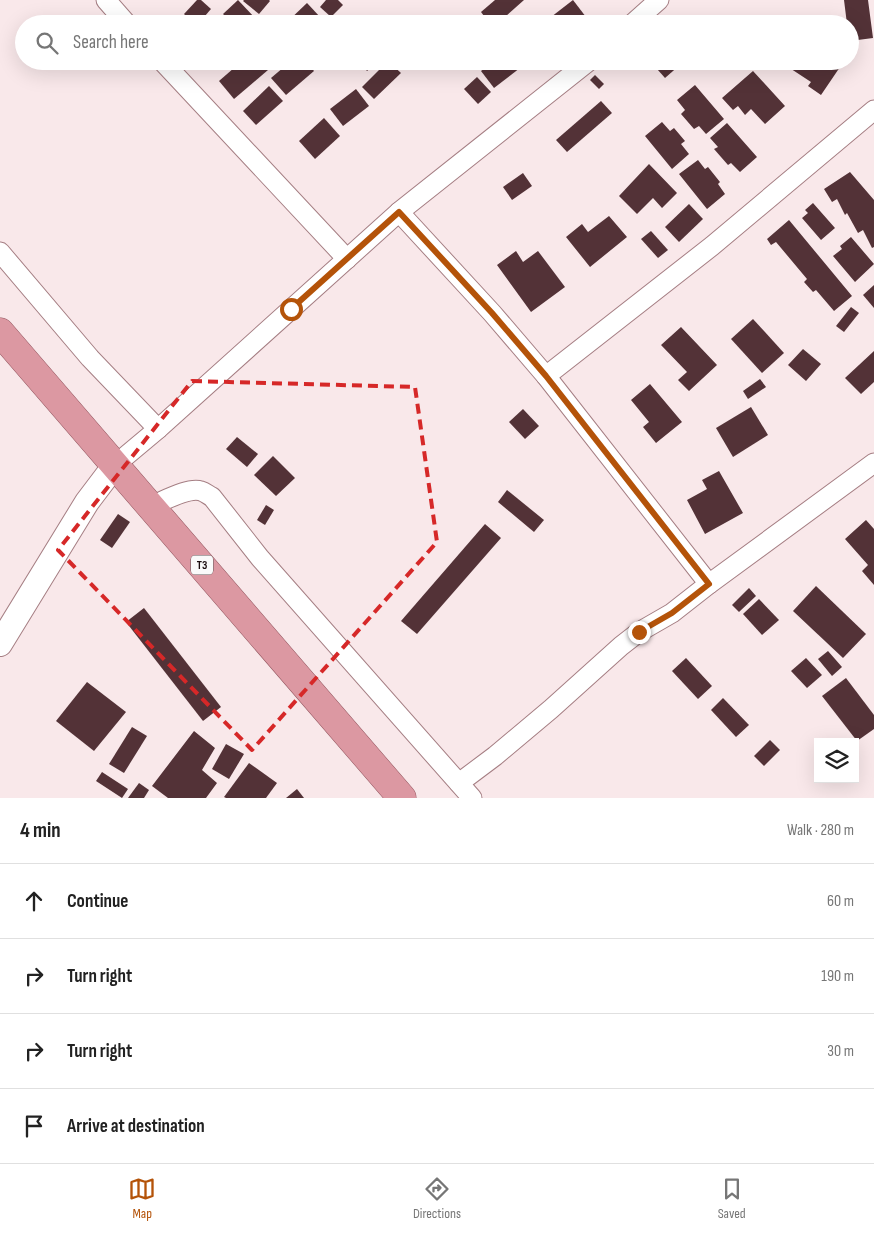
<!DOCTYPE html>
<html lang="en">
<head>
<meta charset="utf-8">
<style>
  body { margin:0; font-family:"Sofia Sans Condensed",sans-serif; background:#f6f6f6; color:#222 }
  .controls { position:absolute; right:15px; bottom:15px; display:grid; overflow:hidden; border-radius:0px; box-shadow:0 5px 20px #0002 }
  .controls button { width:45px; height:45px; display:grid; place-items:center; padding:0; border:0; border-bottom:1px solid #e0e0e0; background:#fff; color:#222; font:25px sans-serif }
  .stop { position:absolute; width:15px; height:15px; margin:-11px; border:4px solid #b45309; border-radius:50%; background:#fff }
  .stop.end { background:#b45309; border-color:#fff; box-shadow:0 1px 5px #0008 }
  .list { margin:0; padding:0; list-style:none }
  h2 { display:flex; justify-content:space-between; align-items:center; height:65px; margin:0; padding:0 20px; font-size:21px }
  h2 small { font-size:16px; font-weight:400; color:#767676 }
  .list li { display:grid; grid-template-columns:32px 1fr auto; gap:15px; align-items:center; box-sizing:border-box; height:75px; padding:0 20px; border-top:1px solid #e0e0e0 }
  .list b { display:block; font-size:19px; white-space:nowrap }
  .list em { font-size:16px; font-style:normal; color:#767676 }
  .icon { flex:none; width:28px; height:28px; fill:none; stroke:currentColor; stroke-width:2; stroke-linecap:round; stroke-linejoin:round }
  .map { position:relative; flex:none; width:874px; height:798px; overflow:hidden }
  .search { position:absolute; background:#fff; box-shadow:0 5px 20px #0002; left:15px; right:15px; top:15px; height:55px; display:flex; align-items:center; gap:12px; box-sizing:border-box; padding:0 18px; border-radius:28px; color:#767676; font-size:19px }
  .sheet { height:365px; background:#fff }
  nav { display:flex; justify-content:space-around; align-items:center; box-sizing:border-box; height:70px; border-top:1px solid #e0e0e0; background:#fff; font-size:14px; color:#767676 }
  nav a { display:grid; justify-items:center; gap:2px }
  nav .on { color:#b45309 }
  .map>svg:first-child { display:block }
</style>
</head>
<body>
<div class="map">
<svg width="874" height="798" viewBox="0 0 874 798">
  <rect width="100%" height="100%" fill="#f9e8ea"/>
  <g fill="#533237">
    <polygon points="197,0 201,0 211,9 198,24 194,24 184,14"/>
    <polygon points="238,0 256,19 250,24 233,24 223,14"/>
    <polygon points="244,0 269,0 270,1 259,14 243,1"/>
    <polygon points="326,0 338,0 343,5 331,17 320,7"/>
    <polygon points="495,0 524,0 497,24 490,24 481,12"/>
    <polygon points="573,0 586,17 578,24 542,24"/>
    <polygon points="844,0 868,0 873,38 850,41 850,24 847,24"/>
    <polygon points="307,3 321,18 315,24 285,24"/>
    <polygon points="242,61 260,61 268,70 234,99 219,81"/>
    <polygon points="291,61 306,61 314,71 286,95 271,78"/>
    <polygon points="359,61 379,61 367,71"/>
    <polygon points="388,61 401,73 374,99 362,87"/>
    <polygon points="494,61 529,61 494,88 481,71"/>
    <polygon points="650,61 678,61 681,64 665,78"/>
    <polygon points="779,61 818,61 823,65 826,61 831,61 840,67 821,95 808,86 811,82"/>
    <polygon points="753,71 785,106 765,124 751,109 745,115 738,106 733,110 722,98"/>
    <polygon points="595,75 604,84 599,89 590,80"/>
    <polygon points="477,77 491,92 478,104 464,89"/>
    <polygon points="695,85 724,119 706,134 699,126 694,129 681,114 685,110 677,100"/>
    <polygon points="269,86 283,101 256,125 243,111"/>
    <polygon points="356,89 369,106 343,126 330,109"/>
    <polygon points="601,101 612,113 567,152 556,140"/>
    <polygon points="324,118 340,136 315,159 299,141"/>
    <polygon points="662,122 670,131 674,128 685,141 681,144 689,154 672,169 645,136"/>
    <polygon points="727,123 757,157 740,172 731,163 728,165 714,149 718,147 710,138"/>
    <polygon points="698,160 705,169 708,167 720,182 718,184 725,194 707,209 679,174"/>
    <polygon points="649,164 677,193 662,208 653,198 637,214 619,196"/>
    <polygon points="850,172 874,200 874,247 872,248 863,230 858,233 847,213 845,215 837,199 832,202 824,189"/>
    <polygon points="523,173 532,186 512,200 503,187"/>
    <polygon points="813,203 835,228 821,240 802,218 808,213 805,210"/>
    <polygon points="689,204 703,219 679,242 665,227"/>
    <polygon points="609,216 627,237 590,267 566,237 582,224 588,232"/>
    <polygon points="789,220 852,296 834,311 816,290 813,292 804,282 807,279 776,242 771,245 767,239"/>
    <polygon points="651,231 668,250 658,258 641,239"/>
    <polygon points="851,237 874,264 855,282 833,256 842,249 840,246"/>
    <polygon points="516,251 523,262 538,251 565,287 531,312 497,265"/>
    <polygon points="874,285 874,308 863,295"/>
    <polygon points="851,307 859,313 844,332 836,326"/>
    <polygon points="753,319 784,353 762,373 731,339"/>
    <polygon points="681,327 717,365 689,391 678,380 687,372 661,345"/>
    <polygon points="803,349 821,364 806,381 788,365"/>
    <polygon points="874,351 874,382 861,394 845,378"/>
    <polygon points="760,379 766,387 748,399 743,391"/>
    <polygon points="650,384 682,422 656,443 643,427 649,422 631,400"/>
    <polygon points="751,407 768,435 733,457 716,428"/>
    <polygon points="523,409 539,426 525,439 509,422"/>
    <polygon points="237,437 258,454 247,467 226,449"/>
    <polygon points="273,456 295,478 276,496 254,475"/>
    <polygon points="719,471 743,513 705,534 687,500 707,489 702,480"/>
    <polygon points="507,490 544,520 534,532 498,502"/>
    <polygon points="266,505 274,510 265,525 257,520"/>
    <polygon points="118,514 130,522 112,548 100,540"/>
    <polygon points="866,520 874,529 874,585 862,571 868,565 845,539"/>
    <polygon points="485,524 501,538 417,634 401,621"/>
    <polygon points="816,586 866,634 843,658 793,611"/>
    <polygon points="749,588 756,596 739,612 732,605"/>
    <polygon points="759,599 779,620 762,635 743,614"/>
    <polygon points="144,608 221,707 203,721 126,622"/>
    <polygon points="828,651 842,667 832,676 818,659"/>
    <polygon points="686,658 712,686 698,699 672,671"/>
    <polygon points="806,658 822,675 807,688 791,671"/>
    <polygon points="846,678 874,715 874,729 857,741 822,696"/>
    <polygon points="87,682 126,712 94,751 56,721"/>
    <polygon points="723,698 749,725 736,737 711,710"/>
    <polygon points="132,727 147,736 124,773 109,764"/>
    <polygon points="194,731 215,748 202,770 217,783 206,798 168,798 152,786"/>
    <polygon points="770,740 780,750 764,766 754,756"/>
    <polygon points="226,744 244,754 229,779 212,769"/>
    <polygon points="249,763 277,783 266,798 226,798 224,797"/>
    <polygon points="102,772 128,789 122,798 96,781"/>
    <polygon points="139,783 149,790 144,798 128,798"/>
    <polygon points="297,789 304,798 286,798"/>
  </g>
  <g fill="none" stroke-linecap="round" stroke-linejoin="round">
    <defs>
      <g id="minor">
        <polyline points="106,0 127,24"/>
        <polyline points="632,24 659,0"/>
        <polyline points="162,61 347,259"/>
        <polyline points="399,212 492,313 546,376 709,584"/>
        <polyline points="0,252 90,358 158,429"/>
        <polyline points="546,376 712,246 874,110"/>
        <polyline points="115,465 158,429 399,212 589,61"/>
        <path d="M151,506C164,501 188,487 201,491C205,492 208,495 212,497L260,558L472,798"/>
        <polyline points="459,783 495,756 551,709 621,646 639,632 672,613 709,584 874,463"/>
      </g>
      <polyline id="tertiary" points="0,644 87,502 115,465"/>
      <polyline id="trunk" points="0,332 402,798"/>
    </defs>
    <use href="#minor" stroke="#a57e83" stroke-width="21"/>
    <use href="#tertiary" stroke="#a57e83" stroke-width="26"/>
    <use href="#trunk" stroke="#935760" stroke-width="29"/>
    <use href="#minor" stroke="#fff" stroke-width="19"/>
    <use href="#tertiary" stroke="#fff" stroke-width="24"/>
    <use href="#trunk" stroke="#dc98a2" stroke-width="28"/>
  </g>
  <g fill="none" stroke-linecap="round" stroke-linejoin="round">
    <polyline stroke="#b45309" stroke-width="6" points="291,309 399,212 492,313 546,376 709,584 672,613 639,632"/>
  </g>
  <path fill="none" stroke="#d62828" stroke-width="4" stroke-dasharray="10 6" stroke-linejoin="round" d="M192,381L415,387L437,542L252,750L58,550Z"/>
  <g text-anchor="middle" dominant-baseline="central" stroke-width="5" stroke-linejoin="round" paint-order="stroke">
    <rect fill="#fafafa" stroke="#5f5556" stroke-width="1" x="191" y="555.5" width="22" height="19" rx="4"/>
    <g font-size="12" font-weight="bold" fill="#1c0e10">
      <text x="202" y="565">T3</text>
    </g>
  </g>
</svg>
<div class="controls">
<button><svg class="icon" aria-label="layers" viewBox="0 0 24 24"><path d="M12 4l9 5-9 5-9-5zM3 14l9 5 9-5"/></svg></button>
</div>
<div class="stop" style="left:291px;top:309px"></div>
<div class="stop end" style="left:639px;top:632px"></div>
<div class="search"><svg class="icon" aria-label="search" viewBox="0 0 24 24"><circle cx="10" cy="10" r="6"/><path d="M15 15l6 6"/></svg>Search here</div>
</div>
<section class="sheet">
<h2>4 min<small>Walk · 280 m</small></h2>
<ul class="list">
<li><svg class="icon" aria-label="ahead" viewBox="0 0 24 24"><path d="M12 20V5M6 11l6-6 6 6"/></svg><div><b>Continue</b></div><em>60 m</em></li>
<li><svg class="icon" aria-label="right" viewBox="0 0 24 24"><path d="M7 20v-9h11M14 6l5 5-5 5"/></svg><div><b>Turn right</b></div><em>190 m</em></li>
<li><svg class="icon" aria-label="right" viewBox="0 0 24 24"><path d="M7 20v-9h11M14 6l5 5-5 5"/></svg><div><b>Turn right</b></div><em>30 m</em></li>
<li><svg class="icon" aria-label="arrive" viewBox="0 0 24 24"><path d="M6 21V4h12l-3 4 3 4H6"/></svg><div><b>Arrive at destination</b></div></li>
</ul>
</section>
<nav>
<a class="on"><svg class="icon" aria-label="map" viewBox="0 0 24 24"><path d="M3 6l6-2 6 2 6-2v14l-6 2-6-2-6 2zM9 4v14M15 6v14"/></svg>Map</a>
<a><svg class="icon" aria-label="directions" viewBox="0 0 24 24"><path d="M12 3l9 9-9 9-9-9zM9 14v-3h6M13 9l2 2-2 2"/></svg>Directions</a>
<a><svg class="icon" aria-label="saved" viewBox="0 0 24 24"><path d="M7 4h10v16l-5-4-5 4z"/></svg>Saved</a>
</nav>
</body>
</html>
